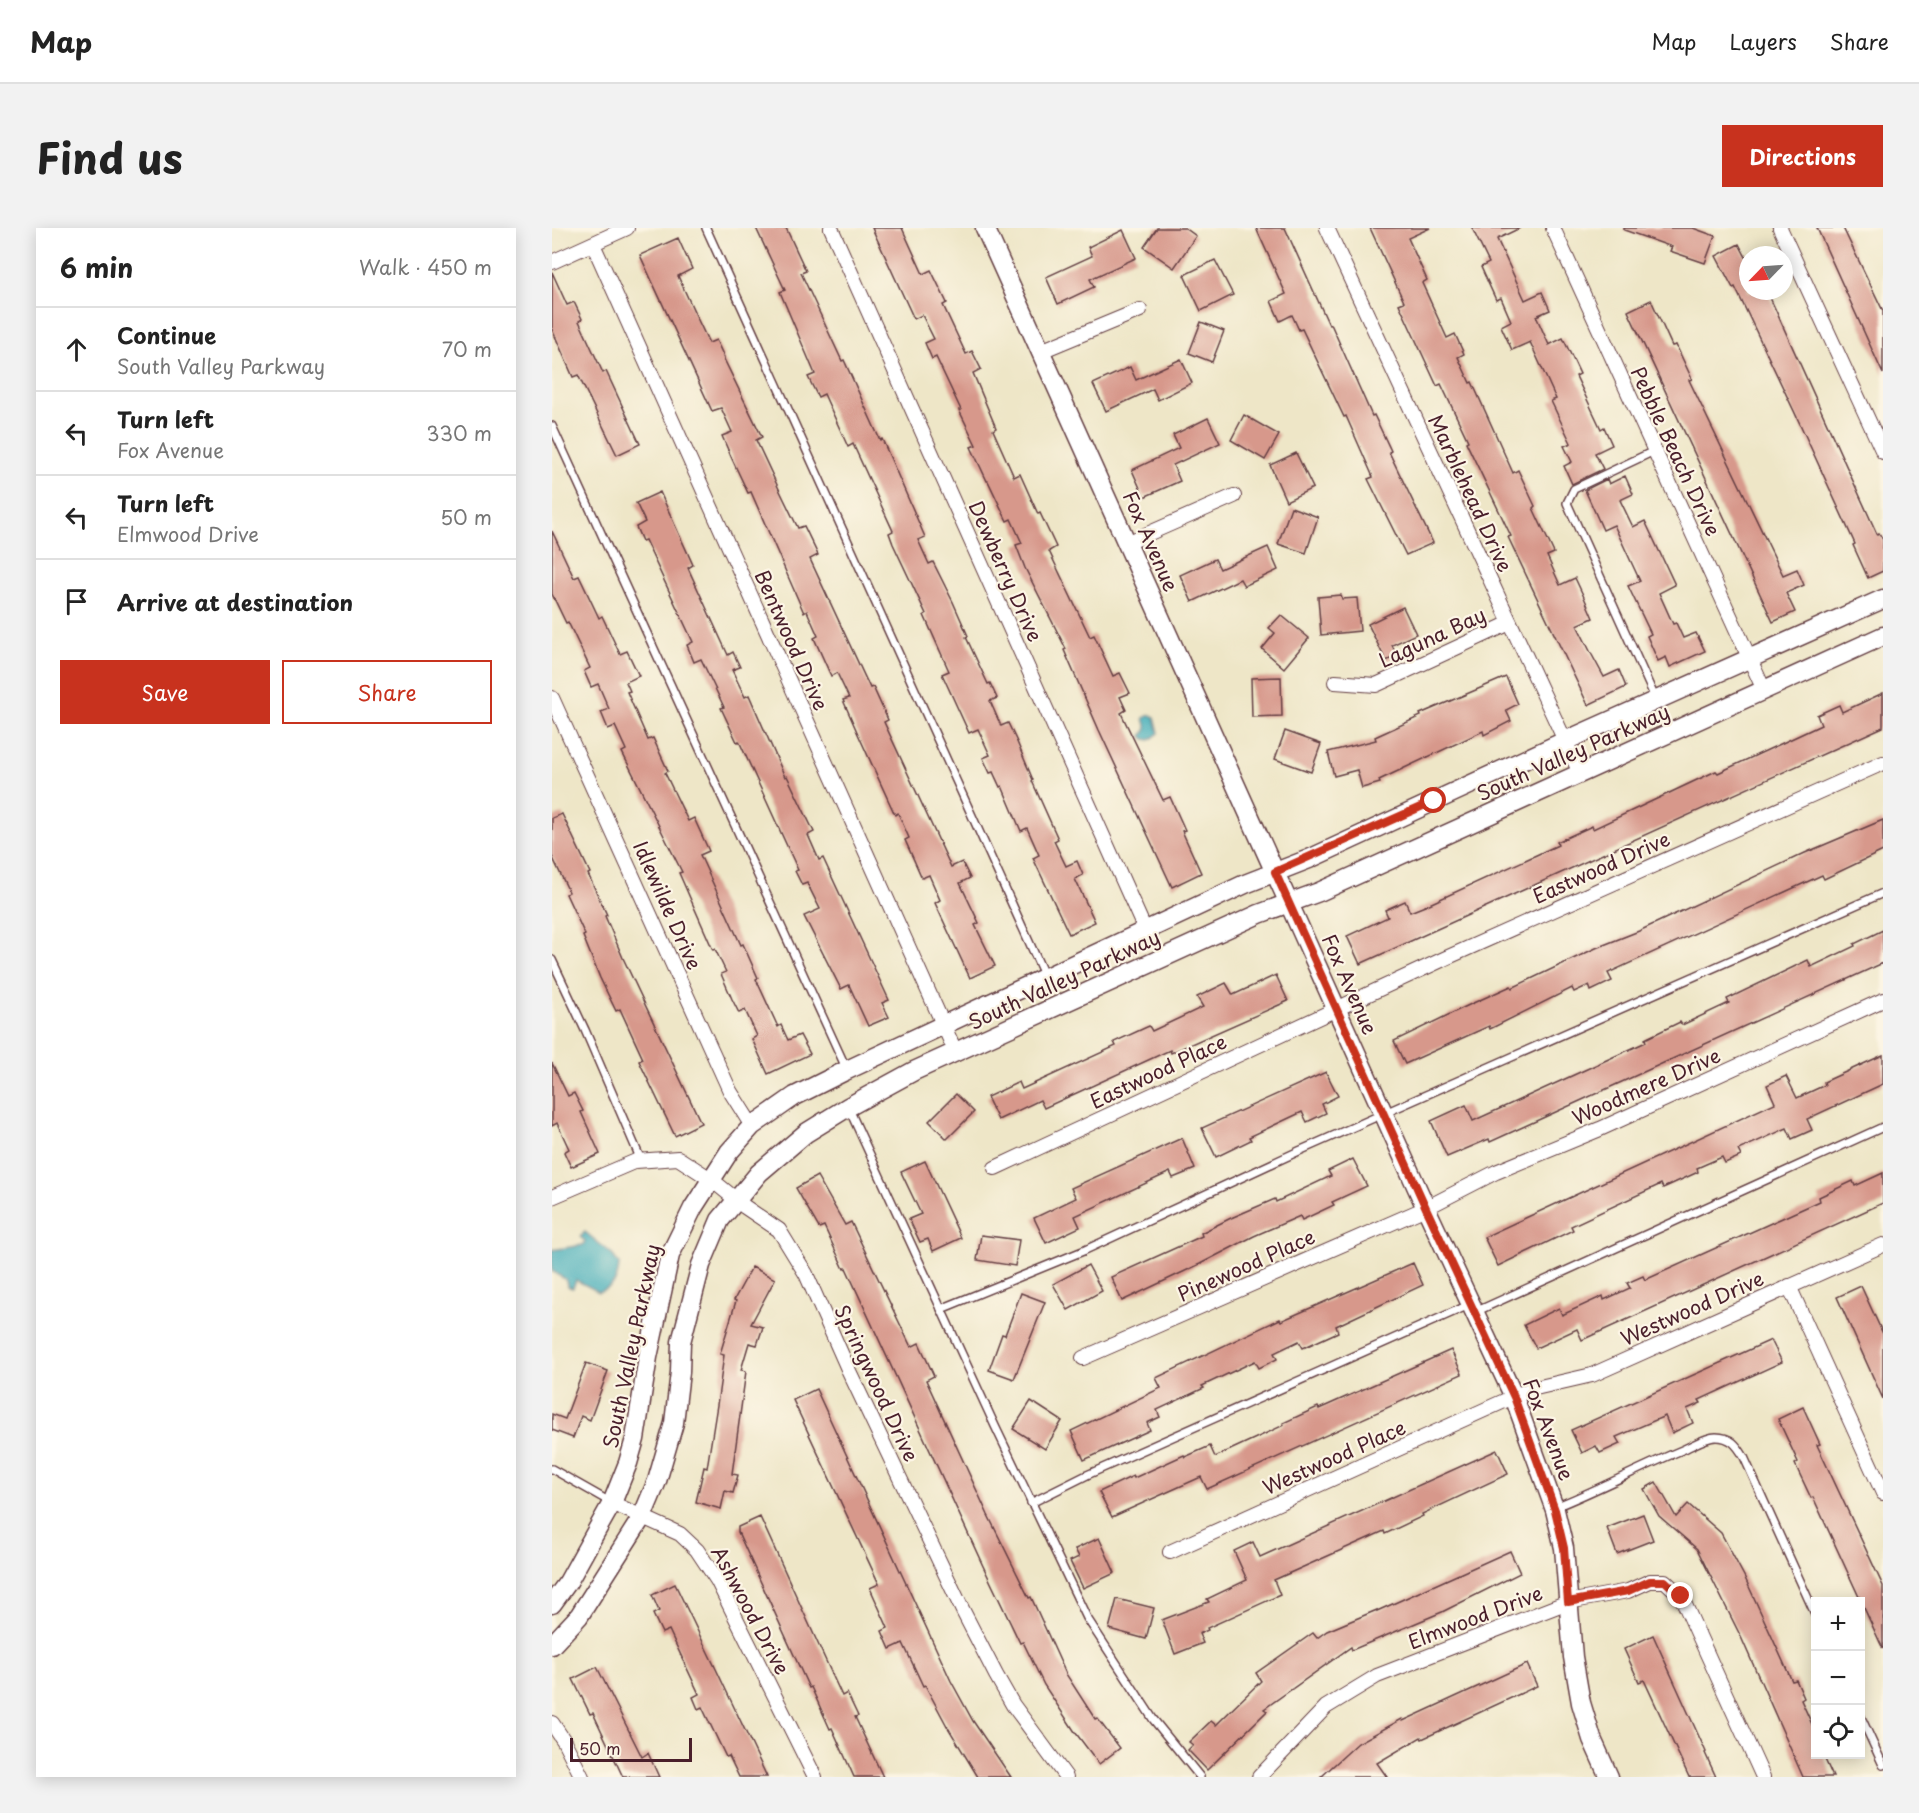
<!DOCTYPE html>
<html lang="en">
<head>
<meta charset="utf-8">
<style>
  body { margin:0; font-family:"Playpen Sans",sans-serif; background:#f2f2f2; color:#222 }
  .controls { position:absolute; right:18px; bottom:18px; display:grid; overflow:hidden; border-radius:0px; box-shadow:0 3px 15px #0003 }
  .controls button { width:54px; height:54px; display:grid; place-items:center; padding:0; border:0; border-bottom:2px solid #e0e0e0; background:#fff; color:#222; font:30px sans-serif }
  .compass { position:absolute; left:1187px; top:18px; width:54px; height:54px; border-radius:50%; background:#fff; box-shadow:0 3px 15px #0003; rotate:245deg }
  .scale { position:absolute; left:18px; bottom:15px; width:122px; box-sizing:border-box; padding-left:6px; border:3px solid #4a1f2b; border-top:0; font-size:16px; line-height:21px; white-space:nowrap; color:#4a1f2b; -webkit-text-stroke:4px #fcf5e5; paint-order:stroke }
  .stop { position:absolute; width:18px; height:18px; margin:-14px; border:4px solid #c8321e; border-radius:50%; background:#fff }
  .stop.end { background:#c8321e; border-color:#fff; box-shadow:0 2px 6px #0008 }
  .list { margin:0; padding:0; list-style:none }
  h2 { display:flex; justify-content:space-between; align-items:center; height:78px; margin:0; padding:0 24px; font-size:26px }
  h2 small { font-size:20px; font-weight:400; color:#767676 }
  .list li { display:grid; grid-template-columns:39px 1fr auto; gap:18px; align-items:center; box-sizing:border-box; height:84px; padding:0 24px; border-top:2px solid #e0e0e0 }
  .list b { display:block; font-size:22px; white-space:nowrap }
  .list p { margin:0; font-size:20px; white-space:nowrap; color:#767676 }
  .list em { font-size:20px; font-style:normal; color:#767676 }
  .actions { display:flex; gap:12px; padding:18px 24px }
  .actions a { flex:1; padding:14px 0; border:2px solid #c8321e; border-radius:0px; text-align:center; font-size:21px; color:#c8321e }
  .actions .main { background:#c8321e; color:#fff }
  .icon { flex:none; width:33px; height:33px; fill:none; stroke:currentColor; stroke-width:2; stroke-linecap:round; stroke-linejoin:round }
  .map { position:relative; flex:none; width:1331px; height:1549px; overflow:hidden; border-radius:0px }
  header { display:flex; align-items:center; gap:36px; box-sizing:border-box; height:84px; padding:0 30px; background:#fff; border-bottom:2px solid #e0e0e0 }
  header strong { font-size:28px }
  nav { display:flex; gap:33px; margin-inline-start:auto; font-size:21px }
  .intro { display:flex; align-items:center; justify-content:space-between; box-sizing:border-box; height:144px; padding:0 36px }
  h1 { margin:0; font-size:42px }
  .button { padding:15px 27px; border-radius:0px; background:#c8321e; color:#fff; font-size:21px; font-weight:700 }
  main { display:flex; gap:36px; padding:0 36px }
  aside { flex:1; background:#fff; border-radius:0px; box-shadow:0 3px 15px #0003 }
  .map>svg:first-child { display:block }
</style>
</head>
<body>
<header>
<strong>Map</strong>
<nav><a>Map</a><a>Layers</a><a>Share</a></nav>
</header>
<div class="intro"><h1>Find us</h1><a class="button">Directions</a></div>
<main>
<aside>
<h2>6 min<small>Walk · 450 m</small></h2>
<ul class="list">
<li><svg class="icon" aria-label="ahead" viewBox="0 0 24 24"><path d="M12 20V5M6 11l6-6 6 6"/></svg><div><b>Continue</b><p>South Valley Parkway</p></div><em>70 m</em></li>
<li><svg class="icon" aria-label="left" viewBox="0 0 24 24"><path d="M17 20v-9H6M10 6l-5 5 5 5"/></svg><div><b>Turn left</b><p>Fox Avenue</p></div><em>330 m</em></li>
<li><svg class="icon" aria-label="left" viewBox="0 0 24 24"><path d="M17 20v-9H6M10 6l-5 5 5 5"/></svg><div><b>Turn left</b><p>Elmwood Drive</p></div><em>50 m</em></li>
<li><svg class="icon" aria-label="arrive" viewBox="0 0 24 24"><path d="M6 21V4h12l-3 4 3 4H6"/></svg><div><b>Arrive at destination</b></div></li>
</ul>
<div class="actions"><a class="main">Save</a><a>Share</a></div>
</aside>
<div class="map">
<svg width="1331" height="1549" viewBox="0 0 1331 1549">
  <rect width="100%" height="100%" fill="#fcf5e5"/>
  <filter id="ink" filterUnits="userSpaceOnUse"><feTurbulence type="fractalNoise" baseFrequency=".0167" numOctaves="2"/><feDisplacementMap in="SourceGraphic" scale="12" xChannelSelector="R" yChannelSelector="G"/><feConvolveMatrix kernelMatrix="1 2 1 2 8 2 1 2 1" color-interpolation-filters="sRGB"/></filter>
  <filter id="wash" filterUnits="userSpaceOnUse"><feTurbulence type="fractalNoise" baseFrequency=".008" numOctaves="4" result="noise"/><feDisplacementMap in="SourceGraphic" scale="24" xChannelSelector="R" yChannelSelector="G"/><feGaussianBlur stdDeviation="1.35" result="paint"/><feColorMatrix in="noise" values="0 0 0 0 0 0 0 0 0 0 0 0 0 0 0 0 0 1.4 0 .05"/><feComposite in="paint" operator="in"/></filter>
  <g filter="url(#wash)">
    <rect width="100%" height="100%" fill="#eee6c7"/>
    <g fill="#3aaab8" stroke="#426472" stroke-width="1.5">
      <polygon points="598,487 603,489 607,505 598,512 593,511 590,508 595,501 592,490"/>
      <path d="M33,1004L59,1025L67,1036C66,1052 63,1058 47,1064L24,1052L21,1060L16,1059L13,1051L0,1043V1022L31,1017L33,1013L28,1009Z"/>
    </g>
    <g id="blocks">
      <g fill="#d7988b">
        <polygon points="204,0 234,0 254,43 249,45 290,133 292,132 328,212 330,211 363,286 373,309 366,312 377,336 381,334 401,374 416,408 414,409 436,456 438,455 445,470 438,473 449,498 456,495 465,514 481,552 480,553 506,611 502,613 514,638 525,633 531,647 523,651 543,694 517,706 481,630 487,627 475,600 469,603 450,558 448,559 441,544 438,545 431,530 438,527 426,501 417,505 390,446 397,443 372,387 374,386 341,316 337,305 341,303 301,216 296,219 272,166 266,169 256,149 263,146 228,64 233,62"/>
        <polygon points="320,0 350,0 371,46 379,42 395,75 391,77 414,126 420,123 429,141 421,145 444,200 441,202 462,249 468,246 486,286 488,285 504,319 497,323 538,409 542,407 561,448 568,445 578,465 568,469 574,482 569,485 611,572 618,569 633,602 630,603 649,645 620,659 547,502 512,422 514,421 473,340 464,317 470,315 459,291 455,293 436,253 435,253 419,219 424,217 407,182 409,182 384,129 380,131 373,115 382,111 370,87 362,91"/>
        <polygon points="605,0 633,0 644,8 622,40 592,19"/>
        <polygon points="704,0 733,0 777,97 779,96 820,188 822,187 839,223 837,224 881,315 854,327 816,251 821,249 794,188 792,189 750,101 747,102 740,87 728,93 719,73 734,66"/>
        <polygon points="818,0 878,0 856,10 875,52 870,55 895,110 903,106 912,126 906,129 918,155 920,154 961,245 966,242 983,278 981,280 1002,325 995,328 1008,357 1023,350 1031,367 1041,390 1025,397 1040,427 1052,449 1067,442 1074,459 1036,477 956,309 959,308 914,214 916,213 889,156 885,158 847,76 852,74"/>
        <polygon points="920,0 968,0 945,11 973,72 990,64 998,82 984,88 997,117 1011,110 1028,146 1024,148 1049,201 1052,199 1060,217 1043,225 1051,241 1020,256 1012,238 1020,234 1012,218 1019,215 999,173 1004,171 978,114 960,122 949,98 959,93 949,70 944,72 929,39 937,35"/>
        <polygon points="1072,0 1141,0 1163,8 1153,35 1118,23 1120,19 1072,2"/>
        <polygon points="1265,0 1291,0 1331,83 1331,146"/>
        <polygon points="571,2 584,30 538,51 542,59 506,76 494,49 540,28 536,19"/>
        <polygon points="126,10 140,41 126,48 146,92 157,115 164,112 172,129 171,129 210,209 204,212 226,259 246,300 252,298 266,327 258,331 318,460 321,459 336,492 332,494 399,639 410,634 418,650 408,655 427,695 423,697 443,738 418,750 383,675 388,672 377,647 370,650 353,612 357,610 346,585 343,587 306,506 291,472 297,470 285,445 279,448 262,410 266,408 255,383 252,385 199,264 196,265 180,231 170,208 180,204 169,180 160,183 88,27"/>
        <polygon points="1187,16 1196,33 1196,63 1215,63 1325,306 1327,305 1331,312 1331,343 1316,350 1301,317 1303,316 1242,183 1183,59 1181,60 1164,28"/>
        <polygon points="663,32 681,67 649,83 632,47"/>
        <polygon points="0,44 15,77 22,74 30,91 27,93 51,145 54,143 88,216 65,227 26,147 21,149 0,101"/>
        <polygon points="1099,72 1120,118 1124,117 1140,151 1137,152 1231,347 1245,341 1252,357 1234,365 1243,384 1221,394 1076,83"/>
        <polygon points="649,94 672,103 660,134 637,125"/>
        <polygon points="629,131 640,155 606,172 601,161 554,183 541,156 578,139 584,152"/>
        <polygon points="692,187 727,207 713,232 679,212"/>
        <polygon points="656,190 668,215 621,237 628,253 592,269 580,242 627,220 621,207"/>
        <polygon points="744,225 761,260 734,273 718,237"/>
        <polygon points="1073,248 1081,266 1068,272 1081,299 1093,293 1123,357 1107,365 1121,396 1124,395 1131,410 1144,405 1153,423 1118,439 1114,429 1106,433 1095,408 1099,406 1076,358 1088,353 1062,297 1051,302 1033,262 1055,251 1057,256"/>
        <polygon points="108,264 141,337 136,340 176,427 181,424 188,439 180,442 193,469 197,467 233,549 235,548 262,604 256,607 267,632 271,630 337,772 330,775 337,789 316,798 297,757 289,761 252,688 268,681 255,655 250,657 243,643 246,642 187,513 185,514 169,480 172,479 149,431 142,434 135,417 141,414 93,312 90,313 84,299 93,294 84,275"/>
        <polygon points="739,279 766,289 754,325 726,316"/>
        <polygon points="0,303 22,350 27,348 47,390 50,388 68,426 75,423 87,448 74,454 78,463 75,464 96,512 101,510 116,543 113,545 136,593 142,590 157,623 148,627 189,717 191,716 206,750 204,751 226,799 229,797 236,812 248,807 258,826 216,846 200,811 205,808 193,782 187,785 180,771 169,746 174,744 163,721 161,722 127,645 130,644 70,524 74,522 63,498 56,501 49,484 57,481 46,456 39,459 32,443 38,440 16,394 14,395 0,366"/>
        <polygon points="716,319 726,342 692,358 688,351 640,374 628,347 663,331 668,341"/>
        <polygon points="789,367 790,371 805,370 808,403 769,407 766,369"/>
        <polygon points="851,379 864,406 840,417 845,428 834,433 816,396"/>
        <polygon points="729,387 757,410 732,440 710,421 723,405 717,400"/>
        <polygon points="729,449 730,488 700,489 699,450"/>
        <polygon points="954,449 966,476 954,482 959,493 932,507 931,503 827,552 828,555 810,560 805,542 782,548 776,524 824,512 823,509 869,488 868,486"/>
        <polygon points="1331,465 1331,499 808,736 795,708 836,689 833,682 853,673 858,684 873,678 1006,617 1005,614 1040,598 1041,601 1164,543 1166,545 1269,497 1265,487 1287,477 1290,484"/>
        <polygon points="733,503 769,516 759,544 723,531"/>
        <polygon points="10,586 38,645 36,646 55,687 53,688 71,730 149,895 123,908 87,833 91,831 68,781 64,783 48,750 31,708 33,707 14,666 17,664 0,628 0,590"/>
        <polygon points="1331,592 1331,623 1272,651 1270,647 1056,745 1060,753 1039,763 1037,757 1022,764 1020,760 938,801 937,798 853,836 842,813 919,776 959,758 960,760 1044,720 1087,703 1253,625"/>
        <polygon points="1331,702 1331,735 973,898 938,914 937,911 895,929 879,893 914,877 921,893 1094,814 1093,811 1128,794 1130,797 1177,775 1175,771 1256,732 1259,739 1303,718 1302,716"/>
        <polygon points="724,747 736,773 619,825 618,822 492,880 488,872 446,892 435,869 467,854 470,861 564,818 562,814 597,798 600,803 651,779 645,769 674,755 681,767"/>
        <polygon points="1331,827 1331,856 1255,891 1260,902 1240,911 1235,900 1186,922 1189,928 1173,935 1170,929 1145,940 1146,944 1111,960 1109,956 1019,998 1021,1002 946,1038 932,1009 1223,875 1215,857 1234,848 1245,870 1273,857 1272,854"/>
        <polygon points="0,835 16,868 22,865 31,883 29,884 48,926 19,939 12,924 17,921 5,895 0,898"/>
        <polygon points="774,844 786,868 770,876 774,885 755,894 750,884 697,909 699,912 664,929 650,900"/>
        <polygon points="404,866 422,884 395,911 377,893"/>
        <polygon points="630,910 643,941 621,950 618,944 523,988 528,999 494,1015 482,990 524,970 519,960"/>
        <polygon points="801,931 815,958 780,974 782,977 750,992 748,988 702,1008 648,1036 570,1073 559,1049 650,1008 649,1005 679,990 723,971 724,974 779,948 776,943"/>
        <polygon points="373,933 409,1010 381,1023 376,1011 368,1014 357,991 369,986 349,944"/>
        <polygon points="1331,945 1331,975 1030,1112 1025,1101 984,1120 972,1097 1007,1080 1010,1087 1051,1068 1052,1072 1078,1060 1075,1055 1091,1048 1093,1052 1268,973 1267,969 1301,953 1303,958"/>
        <polygon points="265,948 293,997 299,994 359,1119 367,1115 382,1148 374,1152 436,1287 477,1370 479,1369 514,1446 543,1491 545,1490 568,1520 547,1536 523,1504 492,1457 471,1414 468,1415 431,1338 294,1040 292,1041 272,998 267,1000 244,960"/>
        <polygon points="429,1007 467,1012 463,1038 425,1032"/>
        <polygon points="861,1035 871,1057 784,1098 786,1104 751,1120 747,1113 722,1125 725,1131 707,1140 703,1133 650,1158 652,1160 605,1182 608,1189 595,1195 598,1202 532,1232 519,1203 609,1160 604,1150 728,1091 729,1093"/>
        <polygon points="536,1037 550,1063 516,1082 501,1056"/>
        <polygon points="200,1039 223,1051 199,1096 211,1099 205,1117 197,1115 189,1142 194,1143 180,1246 186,1247 181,1265 173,1263 169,1281 144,1274 152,1239 155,1240 165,1177 172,1127 168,1126 184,1073 182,1072"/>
        <polygon points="1309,1058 1331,1106 1331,1171 1285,1069"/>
        <polygon points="469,1065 493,1074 462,1151 437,1142 450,1106 453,1107"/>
        <polygon points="1219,1112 1230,1134 1147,1172 1149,1175 1135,1181 1141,1195 1120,1205 1113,1188 1064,1209 1068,1216 1048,1225 1044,1218 1030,1225 1019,1202"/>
        <polygon points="899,1122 910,1146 655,1261 649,1249 560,1289 547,1264 581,1248 582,1250 632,1227 633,1229 658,1218 663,1229 732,1197 731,1195 766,1179 767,1181"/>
        <polygon points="34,1135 56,1143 38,1192 29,1188 21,1210 0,1202 0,1186 13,1191"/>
        <polygon points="264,1161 399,1453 421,1493 459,1549 426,1549 395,1498 373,1457 371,1458 351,1415 338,1421 330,1403 336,1400 318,1360 327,1356 241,1172"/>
        <polygon points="479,1173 510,1193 493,1221 461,1201"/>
        <polygon points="1251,1179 1268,1216 1265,1217 1331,1358 1331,1421 1261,1269 1259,1270 1243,1236 1246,1234 1226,1191"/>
        <polygon points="945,1222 956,1246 870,1286 871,1288 833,1306 832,1303 722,1352 728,1367 655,1400 656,1402 647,1406 651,1415 623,1426 610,1392 657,1374 655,1371 695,1352 682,1323 701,1314 708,1329"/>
        <polygon points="1104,1254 1124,1289 1136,1276 1169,1305 1193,1350 1240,1453 1244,1452 1252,1470 1249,1472 1263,1503 1263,1527 1271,1527 1281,1549 1251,1549 1189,1409 1145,1321 1107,1288 1092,1261"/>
        <polygon points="1091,1286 1101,1312 1065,1326 1055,1300"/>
        <polygon points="208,1289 290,1468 295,1465 306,1488 303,1489 331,1549 302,1549 280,1500 278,1501 259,1459 257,1460 186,1304 186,1299"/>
        <polygon points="547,1310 563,1345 531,1360 518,1333 527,1329 523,1321"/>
        <polygon points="958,1323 968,1345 890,1384 800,1422 799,1419 712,1481 715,1483 655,1542 636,1522 641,1517 637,1514 659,1493 664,1497 709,1453 704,1445 761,1405 765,1410 775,1403 825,1382 825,1383"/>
        <polygon points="123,1356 164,1441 215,1549 187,1549 177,1528 174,1529 150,1479 146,1481 141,1469 147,1466 117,1402 110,1405 101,1386 107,1383 100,1367"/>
        <polygon points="565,1371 602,1380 594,1411 557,1401"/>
        <polygon points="1101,1407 1154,1524 1153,1525 1164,1549 1137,1549 1092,1452 1087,1454 1072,1421"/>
        <polygon points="975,1436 985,1458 870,1511 869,1509 825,1535 835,1549 769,1549 806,1515 850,1491 851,1493"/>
        <polygon points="45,1439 90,1529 96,1525 107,1549 71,1549 41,1485 38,1486 21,1451"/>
      </g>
    </g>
  </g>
  <g filter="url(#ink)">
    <use href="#blocks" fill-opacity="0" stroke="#633d42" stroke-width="1.5"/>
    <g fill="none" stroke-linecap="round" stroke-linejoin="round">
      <defs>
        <g id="lane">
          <polyline points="154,0 493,749"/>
          <polyline points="0,198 295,842"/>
          <polyline points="1102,223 1022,261 1015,275 1104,472"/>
          <polyline points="0,732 33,802 89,932"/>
          <polyline points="297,881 443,1198 535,1390 601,1491 648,1549"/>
          <polyline points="389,1081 531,1023 747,923 1331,665"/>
          <polyline points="923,1084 1331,899"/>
          <polyline points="0,1241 60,1275"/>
          <polyline points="479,1275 535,1247 917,1077"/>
          <path d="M1003,1279C1046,1262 1087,1240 1130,1222C1140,1218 1153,1209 1164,1209C1179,1209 1185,1217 1192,1229L1264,1388"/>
          <polyline points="1308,1487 1331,1537"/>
        </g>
        <g id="street">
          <polyline points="279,0 593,702"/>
          <polyline points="775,0 1028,545"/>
          <polyline points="1001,0 1212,462"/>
          <polyline points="1228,0 1331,224"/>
          <polyline points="41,16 404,825"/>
          <polyline points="0,34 75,0"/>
          <polyline points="489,123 588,82"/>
          <polyline points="575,315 682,268"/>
          <polyline points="783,454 824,457 958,395"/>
          <polyline points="0,470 178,863 200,898"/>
          <polyline points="443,940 894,730 1331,535"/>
          <polyline points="0,969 84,933 126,930 160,952 193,979 227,1002 254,1046 296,1141 411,1383 444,1447 461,1477 514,1549"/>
          <polyline points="1237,1058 1331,1265"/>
          <polyline points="531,1130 874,980 944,944 1048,901 1331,772"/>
          <polyline points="60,1275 128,1306 145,1322 165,1352 263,1549"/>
          <polyline points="618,1324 979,1161 1040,1147 1331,1017"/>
          <polyline points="0,1495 12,1513 30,1549"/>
          <polyline points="707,1549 774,1479 825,1448 1016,1374 1076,1363 1098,1353 1113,1353 1129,1368 1211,1549"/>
        </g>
        <g id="secondary">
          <polyline points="433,0 874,980 962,1169 1003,1282 1012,1320 1021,1429 1029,1475 1040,1511 1057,1549"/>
          <polyline points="0,1376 16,1354 42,1307 60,1275 76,1235 83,1211 96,1129 118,1027 141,980 177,924 200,898 243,868 291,844 693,656 757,631 1013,513 1331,371"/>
          <polyline points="0,1417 27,1388 90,1289 105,1253 122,1195 128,1144 129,1114 149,1037 168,992 207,945 254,905 296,879 362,843 707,686 767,664 1331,408"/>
        </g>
      </defs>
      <use href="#lane" stroke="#633d42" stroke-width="10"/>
      <use href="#street" stroke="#633d42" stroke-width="16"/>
      <use href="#secondary" stroke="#633d42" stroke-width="21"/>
      <use href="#lane" stroke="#fff" stroke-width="7"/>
      <use href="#street" stroke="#fff" stroke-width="14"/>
      <use href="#secondary" stroke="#fff" stroke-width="18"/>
    </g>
  </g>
  <g fill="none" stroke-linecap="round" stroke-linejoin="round" filter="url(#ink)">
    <polyline stroke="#c8321e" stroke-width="8" points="882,573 723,644 874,980 962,1169 1003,1282 1012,1320 1016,1374 1076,1363 1098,1353 1113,1353 1129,1368"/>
  </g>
  <g text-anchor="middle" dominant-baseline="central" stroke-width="4.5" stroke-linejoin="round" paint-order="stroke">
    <g font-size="20" fill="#4a1f2b" stroke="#fcf5e5">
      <text transform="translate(1124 223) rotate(65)">Pebble Beach Drive</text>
      <text transform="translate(919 265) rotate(65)">Marblehead Drive</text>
      <text transform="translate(599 313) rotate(66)">Fox Avenue</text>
      <text transform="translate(454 343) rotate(66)">Dewberry Drive</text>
      <text transform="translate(880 409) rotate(-25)">Laguna Bay</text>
      <text transform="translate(240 412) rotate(66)">Bentwood Drive</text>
      <text transform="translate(1021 524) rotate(-24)">South Valley Parkway</text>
      <text transform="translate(1049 639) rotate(-24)">Eastwood Drive</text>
      <text transform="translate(116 677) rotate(66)">Idlewilde Drive</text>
      <text transform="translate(512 751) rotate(-25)">South Valley Parkway</text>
      <text transform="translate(798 756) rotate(66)">Fox Avenue</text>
      <text transform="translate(606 843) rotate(-25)">Eastwood Place</text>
      <text transform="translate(1094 858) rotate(-24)">Woodmere Drive</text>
      <text transform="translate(694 1037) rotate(-24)">Pinewood Place</text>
      <text transform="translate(1140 1080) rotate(-24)">Westwood Drive</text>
      <text transform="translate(79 1118) rotate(-78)">South Valley Parkway</text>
      <text transform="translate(325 1155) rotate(65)">Springwood Drive</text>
      <text transform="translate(997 1201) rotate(69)">Fox Avenue</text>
      <text transform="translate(782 1229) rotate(-24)">Westwood Place</text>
      <text transform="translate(199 1382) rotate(62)">Ashwood Drive</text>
      <text transform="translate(923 1389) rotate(-21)">Elmwood Drive</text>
    </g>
  </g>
</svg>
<div class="controls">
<button>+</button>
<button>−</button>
<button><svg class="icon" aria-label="locate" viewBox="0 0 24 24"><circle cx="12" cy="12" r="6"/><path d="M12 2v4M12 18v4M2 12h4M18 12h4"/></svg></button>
</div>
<svg class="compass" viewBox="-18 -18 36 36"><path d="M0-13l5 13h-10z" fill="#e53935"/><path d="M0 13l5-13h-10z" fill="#767676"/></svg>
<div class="scale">50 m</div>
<div class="stop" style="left:882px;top:573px"></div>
<div class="stop end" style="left:1129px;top:1368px"></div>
</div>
</main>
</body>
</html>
